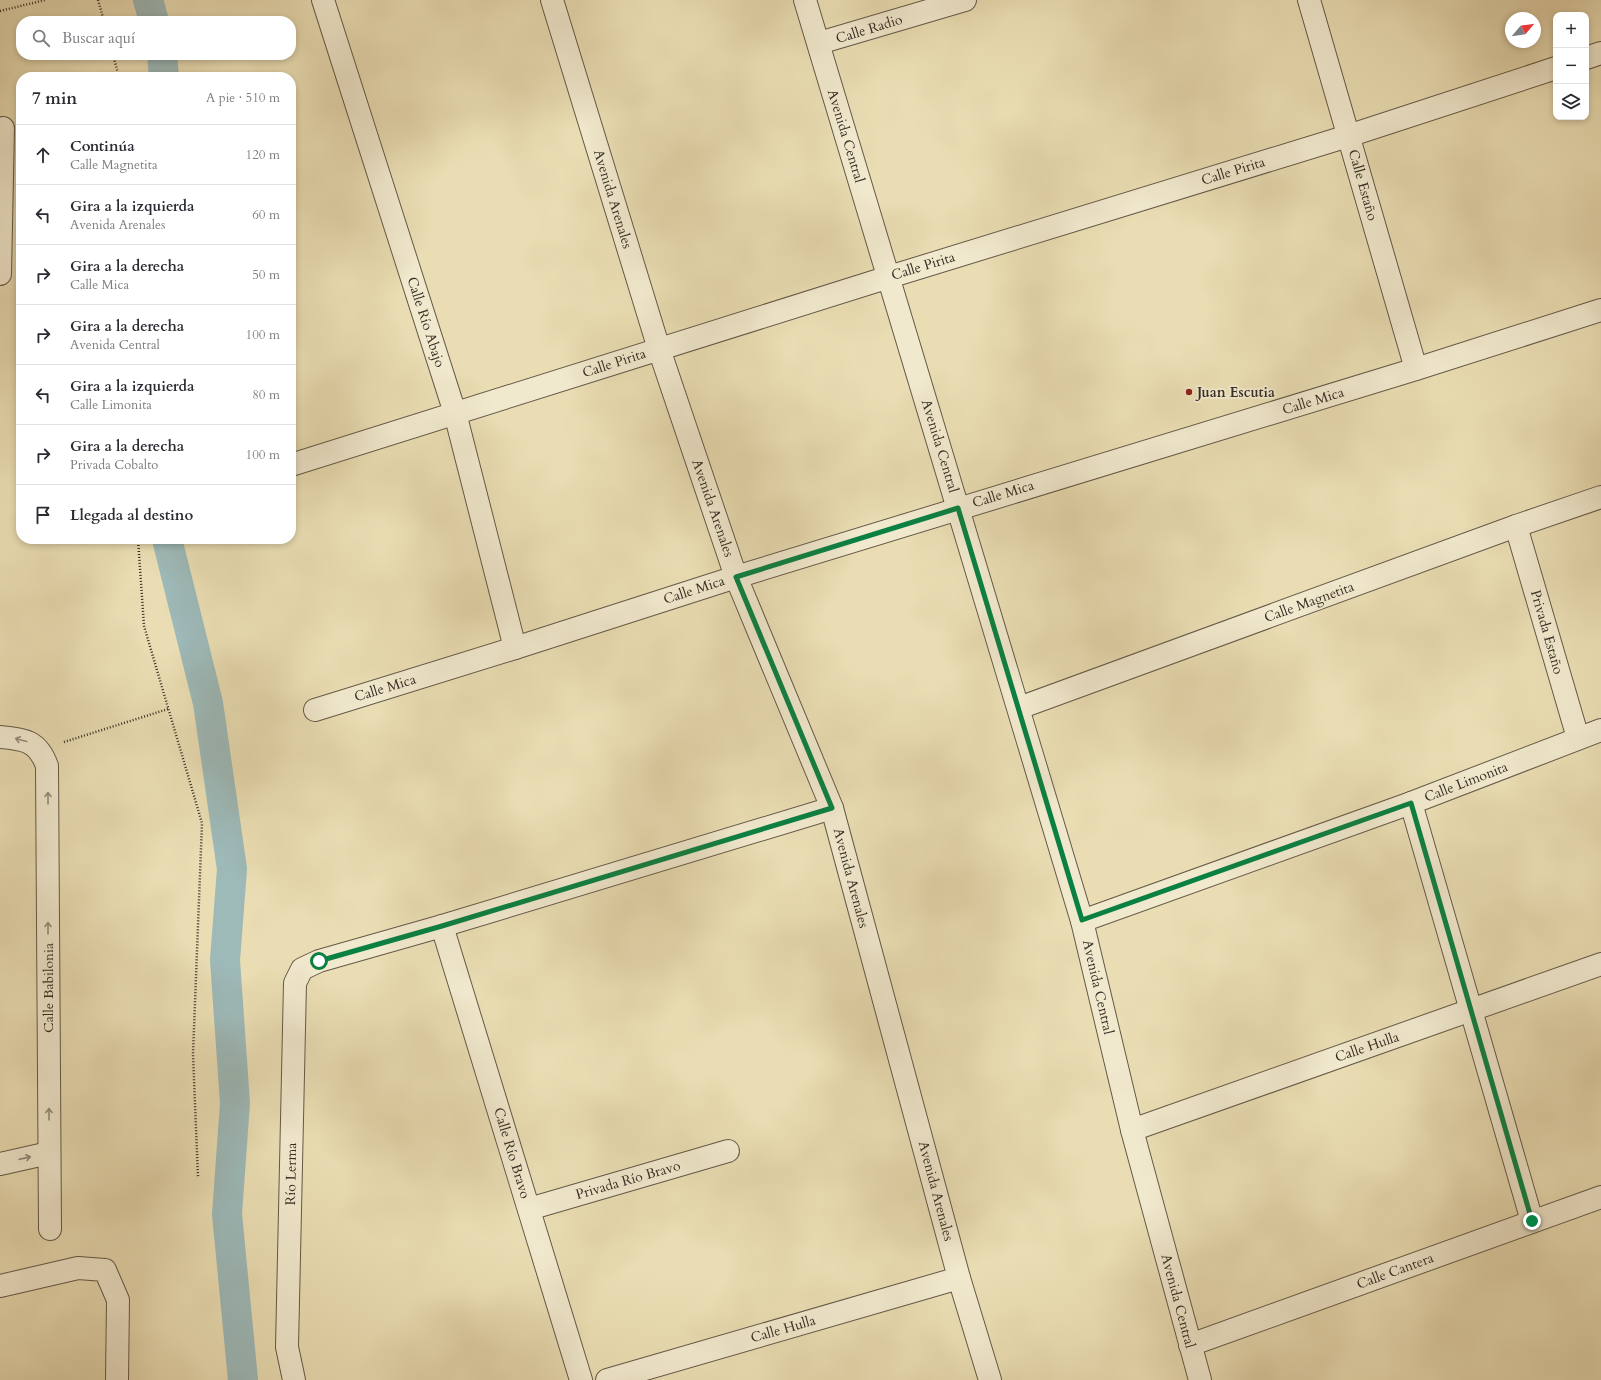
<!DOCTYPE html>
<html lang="es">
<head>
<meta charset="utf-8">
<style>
  body { margin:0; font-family:Cardo,serif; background:#f2f2f3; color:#2b2b33 }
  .controls { position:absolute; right:12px; top:12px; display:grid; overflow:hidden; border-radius:8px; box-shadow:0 2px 6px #0003 }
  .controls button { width:36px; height:36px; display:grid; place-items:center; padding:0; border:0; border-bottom:1px solid #e1e1e2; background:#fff; color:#2b2b33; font:20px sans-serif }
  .compass { position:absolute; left:1505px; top:12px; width:36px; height:36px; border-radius:50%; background:#fff; box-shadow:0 2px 6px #0003; rotate:61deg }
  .stop { position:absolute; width:12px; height:12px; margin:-9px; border:3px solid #0b8043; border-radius:50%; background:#fff }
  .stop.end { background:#0b8043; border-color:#fff; box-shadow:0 1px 4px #0008 }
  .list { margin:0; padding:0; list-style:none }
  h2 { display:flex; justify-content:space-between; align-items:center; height:52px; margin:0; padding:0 16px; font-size:17px }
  h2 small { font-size:13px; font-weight:400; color:#7c7c81 }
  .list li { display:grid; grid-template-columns:26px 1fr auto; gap:12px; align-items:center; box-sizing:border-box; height:60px; padding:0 16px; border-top:1px solid #e1e1e2 }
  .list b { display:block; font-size:15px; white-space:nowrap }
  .list p { margin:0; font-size:13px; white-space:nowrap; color:#7c7c81 }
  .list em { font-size:13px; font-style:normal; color:#7c7c81 }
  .icon { flex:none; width:22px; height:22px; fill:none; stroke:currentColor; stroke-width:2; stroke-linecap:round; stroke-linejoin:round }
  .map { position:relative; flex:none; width:1601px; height:1380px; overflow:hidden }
  .search { position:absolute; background:#fff; box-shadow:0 2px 6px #0003; left:16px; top:16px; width:280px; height:44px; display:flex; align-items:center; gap:10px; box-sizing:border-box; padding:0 14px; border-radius:16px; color:#7c7c81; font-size:15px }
  .panel { position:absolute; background:#fff; box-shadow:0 2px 6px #0003; left:16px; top:72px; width:280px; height:472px; border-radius:16px }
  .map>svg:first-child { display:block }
</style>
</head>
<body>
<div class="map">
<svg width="1601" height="1380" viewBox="0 0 1601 1380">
  <rect width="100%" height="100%" fill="#eaddb3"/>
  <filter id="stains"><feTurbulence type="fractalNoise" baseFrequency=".005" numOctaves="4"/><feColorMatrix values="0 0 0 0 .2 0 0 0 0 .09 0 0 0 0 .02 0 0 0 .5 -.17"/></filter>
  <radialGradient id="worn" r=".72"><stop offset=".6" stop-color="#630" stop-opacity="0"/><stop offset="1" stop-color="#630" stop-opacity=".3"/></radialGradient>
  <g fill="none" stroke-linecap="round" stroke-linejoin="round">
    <g stroke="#9db9b8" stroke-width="30">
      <polyline points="148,0 154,21"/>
      <polyline points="162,55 164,77"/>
      <polyline points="167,539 208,703 232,869 225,960 235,1103 227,1214 243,1380"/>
    </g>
    <defs>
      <g id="minor">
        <polyline points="323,0 455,413 515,648"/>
        <polyline points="552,0 659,349 736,577 832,808 959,1278 990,1380"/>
        <polyline points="805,0 1082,921 1132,1130 1200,1380"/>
        <polyline points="1309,0 1416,369"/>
        <polyline points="819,43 965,0"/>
        <polyline points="1586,58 1601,53"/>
        <polyline points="0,274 3,128"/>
        <polyline points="291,465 889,277 1348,136 1556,68"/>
        <polyline points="1516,526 1578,738"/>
        <polyline points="1019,708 1516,526 1601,497"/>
        <polyline points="315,710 515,648 736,577 1416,369 1601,310"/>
        <path d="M0,737C25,739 38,741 47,766L50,1229"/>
        <polyline points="1411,803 1532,1221"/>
        <polyline points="1082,921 1411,803 1601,730"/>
        <polyline points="442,926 581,1380"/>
        <polyline points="1132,1130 1601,964"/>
        <polyline points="0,1164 49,1153"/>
        <polyline points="529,1209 728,1151"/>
        <polyline points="0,1286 78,1268 105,1270 118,1300 117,1380"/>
        <polyline points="1190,1345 1601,1197"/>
        <polyline points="294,1380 287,1347 295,983 302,969 319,961 442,926 832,808"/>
        <polyline points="607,1380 959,1278"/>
      </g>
    </defs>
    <use href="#minor" stroke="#645948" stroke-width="24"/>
    <g stroke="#372d25" stroke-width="2.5" stroke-dasharray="1 2" stroke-linecap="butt">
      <polyline points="98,0 104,21"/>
      <polyline points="0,11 45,0"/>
      <polyline points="113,55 119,77"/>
      <polyline points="138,539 144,626 202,823 193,1054 198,1177"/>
      <polyline points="64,742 168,709"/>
    </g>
    <use href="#minor" stroke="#f1e9ce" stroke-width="22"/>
  </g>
  <defs><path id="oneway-shaft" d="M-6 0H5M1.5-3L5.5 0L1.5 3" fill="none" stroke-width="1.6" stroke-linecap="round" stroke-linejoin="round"/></defs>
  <g stroke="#948b7a">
    <use href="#oneway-shaft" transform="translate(21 740) rotate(-165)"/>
    <use href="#oneway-shaft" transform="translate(48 798) rotate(-90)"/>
    <use href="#oneway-shaft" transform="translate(48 928) rotate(-90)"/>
    <use href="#oneway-shaft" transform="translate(49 1114) rotate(-90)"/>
    <use href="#oneway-shaft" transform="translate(25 1158) rotate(-13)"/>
  </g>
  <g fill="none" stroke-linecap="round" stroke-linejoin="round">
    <polyline stroke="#0b8043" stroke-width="5" points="319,961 442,926 832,808 736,577 958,508 1082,920 1411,803 1532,1221"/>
  </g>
  <circle fill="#8f2418" stroke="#f1e9ce" stroke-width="1.5" cx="1189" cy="392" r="4"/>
  <g text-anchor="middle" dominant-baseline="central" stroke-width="3.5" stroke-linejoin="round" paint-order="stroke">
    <g font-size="14" fill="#372d25" stroke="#f1e9ce">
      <text transform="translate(869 29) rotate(-17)">Calle Radio</text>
      <text transform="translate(846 136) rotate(73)">Avenida Central</text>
      <text transform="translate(1233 171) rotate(-17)">Calle Pirita</text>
      <text transform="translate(1363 185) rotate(74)">Calle Estaño</text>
      <text transform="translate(613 199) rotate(73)">Avenida Arenales</text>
      <text transform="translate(923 266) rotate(-17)">Calle Pirita</text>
      <text transform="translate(426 322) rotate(72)">Calle Río Abajo</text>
      <text transform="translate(614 363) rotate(-18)">Calle Pirita</text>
      <text transform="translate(1313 401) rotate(-17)">Calle Mica</text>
      <text transform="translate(940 446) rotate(73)">Avenida Central</text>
      <text transform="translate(1003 494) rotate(-17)">Calle Mica</text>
      <text transform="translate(713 508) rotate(71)">Avenida Arenales</text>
      <text transform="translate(694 590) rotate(-18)">Calle Mica</text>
      <text transform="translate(1309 602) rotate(-20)">Calle Magnetita</text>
      <text transform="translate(1547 632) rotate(74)">Privada Estaño</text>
      <text transform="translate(385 688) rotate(-17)">Calle Mica</text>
      <text transform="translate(1466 782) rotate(-21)">Calle Limonita</text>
      <text transform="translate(851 878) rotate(75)">Avenida Arenales</text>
      <text transform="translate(1098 987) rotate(77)">Avenida Central</text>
      <text transform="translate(48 988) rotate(-90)">Calle Babilonia</text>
      <text transform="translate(1367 1047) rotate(-19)">Calle Hulla</text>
      <text transform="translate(512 1153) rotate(73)">Calle Río Bravo</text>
      <text transform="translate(291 1174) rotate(-89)">Río Lerma</text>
      <text transform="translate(628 1180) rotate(-16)">Privada Río Bravo</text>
      <text transform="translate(936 1191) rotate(75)">Avenida Arenales</text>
      <text transform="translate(1395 1271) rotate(-20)">Calle Cantera</text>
      <text transform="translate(1178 1301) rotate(75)">Avenida Central</text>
      <text transform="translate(783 1329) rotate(-16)">Calle Hulla</text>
    </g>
    <g font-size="14" font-weight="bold" fill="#372d25" stroke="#f1e9ce" text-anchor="start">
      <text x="1197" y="392">Juan Escutia</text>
    </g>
  </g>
  <rect width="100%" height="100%" filter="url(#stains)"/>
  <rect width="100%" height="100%" fill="url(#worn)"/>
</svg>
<div class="controls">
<button>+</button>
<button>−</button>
<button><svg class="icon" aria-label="layers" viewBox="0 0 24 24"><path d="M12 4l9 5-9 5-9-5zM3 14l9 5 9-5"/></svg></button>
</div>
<svg class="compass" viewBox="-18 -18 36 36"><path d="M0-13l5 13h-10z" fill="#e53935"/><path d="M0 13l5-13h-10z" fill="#7c7c81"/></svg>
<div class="stop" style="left:319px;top:961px"></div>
<div class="stop end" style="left:1532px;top:1221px"></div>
<div class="search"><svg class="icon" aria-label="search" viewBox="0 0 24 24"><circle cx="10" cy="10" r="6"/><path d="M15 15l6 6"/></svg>Buscar aquí</div>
<section class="panel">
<h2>7 min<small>A pie · 510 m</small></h2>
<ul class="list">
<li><svg class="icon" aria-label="ahead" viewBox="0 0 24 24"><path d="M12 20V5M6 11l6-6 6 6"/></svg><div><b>Continúa</b><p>Calle Magnetita</p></div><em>120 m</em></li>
<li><svg class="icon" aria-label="left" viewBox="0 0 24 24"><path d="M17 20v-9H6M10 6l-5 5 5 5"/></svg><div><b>Gira a la izquierda</b><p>Avenida Arenales</p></div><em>60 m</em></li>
<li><svg class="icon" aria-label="right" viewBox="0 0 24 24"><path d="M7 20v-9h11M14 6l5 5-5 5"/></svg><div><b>Gira a la derecha</b><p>Calle Mica</p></div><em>50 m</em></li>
<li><svg class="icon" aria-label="right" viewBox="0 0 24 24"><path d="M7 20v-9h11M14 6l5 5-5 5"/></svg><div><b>Gira a la derecha</b><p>Avenida Central</p></div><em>100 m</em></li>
<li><svg class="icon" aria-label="left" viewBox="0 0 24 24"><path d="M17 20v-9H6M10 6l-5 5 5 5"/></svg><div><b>Gira a la izquierda</b><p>Calle Limonita</p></div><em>80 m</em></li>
<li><svg class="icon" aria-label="right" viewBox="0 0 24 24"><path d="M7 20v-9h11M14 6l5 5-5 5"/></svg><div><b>Gira a la derecha</b><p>Privada Cobalto</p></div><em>100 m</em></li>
<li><svg class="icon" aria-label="arrive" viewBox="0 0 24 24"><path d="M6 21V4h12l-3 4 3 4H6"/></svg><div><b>Llegada al destino</b></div></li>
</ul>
</section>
</div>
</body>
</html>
